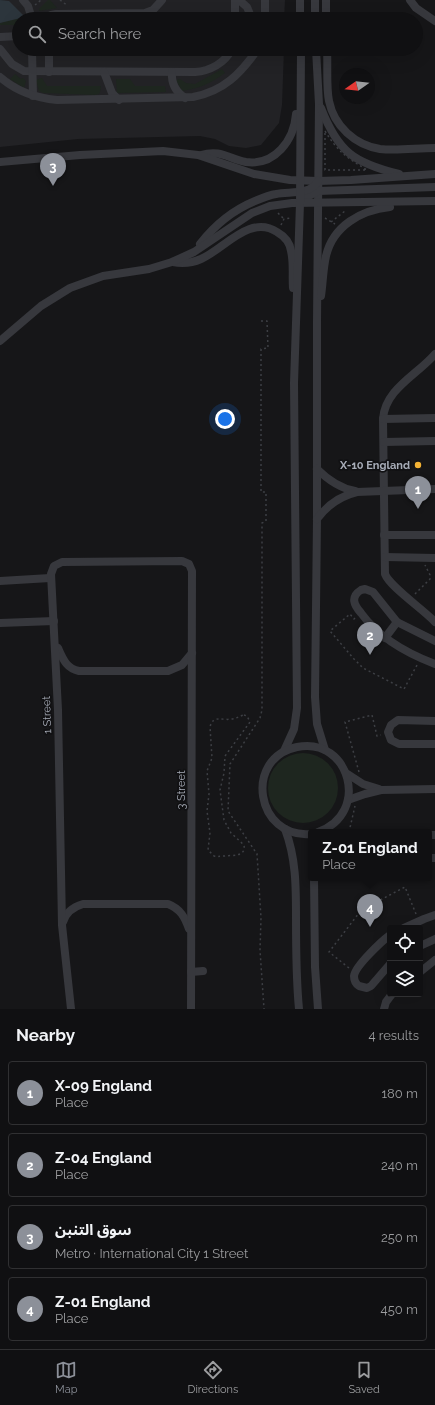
<!DOCTYPE html>
<html lang="en">
<head>
<meta charset="utf-8">
<style>
  body { margin:0; font-family:Raleway,"Noto Sans Arabic",sans-serif; background:#19191b; color:#f1f3f6 }
  .controls { position:absolute; right:12px; bottom:12px; display:grid; overflow:hidden; border-radius:4px; box-shadow:0 4px 16px #0002 }
  .controls button { width:36px; height:36px; display:grid; place-items:center; padding:0; border:0; border-bottom:1px solid #303032; background:#101012; color:#f1f3f6; font:20px sans-serif }
  .compass { position:absolute; left:339px; top:68px; width:36px; height:36px; border-radius:50%; background:#101012; box-shadow:0 4px 16px #0002; rotate:256deg }
  .you { position:absolute; left:225px; top:419px; width:14px; height:14px; margin:-10px; border:3px solid #fff; border-radius:50%; background:#1a73e8; box-shadow:0 0 0 6px #1a73e833 }
  .badge { display:grid; place-items:center; width:26px; height:26px; border-radius:50%; background:#8c9099; color:#fff; font-size:13px; font-weight:700 }
  .pin { position:absolute; translate:-50% -33px; filter:drop-shadow(0 1px 2px #0008) }
  .pin::after { content:''; position:absolute; top:21px; width:14px; height:12px; background:inherit; clip-path:polygon(0 0,100% 0,50% 100%) }
  .popup { position:absolute; left:308px; top:829px; width:124px; height:52px; box-sizing:border-box; display:grid; place-content:center; border-radius:4px; background:#101012; filter:drop-shadow(0 1px 3px #0005); font-size:13px; white-space:nowrap; color:#9c9d9f }
  .popup b { font-size:15px; color:#f1f3f6 }
  .popup::after { content:''; position:absolute; left:50%; top:100%; margin-left:-8px; border:8px solid transparent; border-top-color:#101012 }
  .list { margin:0; padding:0; list-style:none }
  h2 { display:flex; justify-content:space-between; align-items:center; height:52px; margin:0; padding:0 16px; font-size:17px }
  h2 small { font-size:13px; font-weight:400; color:#9c9d9f }
  .list li { display:grid; grid-template-columns:26px 1fr auto; gap:12px; align-items:center; box-sizing:border-box; height:64px; margin:0 8px 8px; padding:0 8px; border:1px solid #303032; border-radius:4px }
  .list b { display:block; font-size:15px; white-space:nowrap }
  .list p { margin:0; font-size:13px; white-space:nowrap; color:#9c9d9f }
  .list em { font-size:13px; font-style:normal; color:#9c9d9f }
  .icon { flex:none; width:22px; height:22px; fill:none; stroke:currentColor; stroke-width:2; stroke-linecap:round; stroke-linejoin:round }
  .map { position:relative; flex:none; width:435px; height:1009px; overflow:hidden }
  .search { position:absolute; background:#101012; box-shadow:0 4px 16px #0002; left:12px; right:12px; top:12px; height:44px; display:flex; align-items:center; gap:10px; box-sizing:border-box; padding:0 14px; border-radius:22px; color:#9c9d9f; font-size:15px }
  .sheet { height:340px; background:#101012 }
  nav { display:flex; justify-content:space-around; align-items:center; box-sizing:border-box; height:56px; border-top:1px solid #303032; background:#101012; font-size:11px; color:#9c9d9f }
  nav a { display:grid; justify-items:center; gap:2px }
  nav .on { color:#8c9099 }
  .map>svg:first-child { display:block }
</style>
</head>
<body>
<div class="map">
<svg width="435" height="1009" viewBox="0 0 435 1009">
  <rect width="100%" height="100%" fill="#161618"/>
  <polygon fill="#222225" points="0,0 285,0 284,19 19,19 19,49 284,49 282,105 279,123 261,145 246,148 229,146 215,139 200,136 78,139 0,147"/>
  <g fill="#1e261f">
    <polygon points="48,0 50,0 57,8 39,11 39,9"/>
    <polygon points="26,16 27,19 19,19 19,25 0,25 0,23"/>
    <path d="M222,69L225,73C210,84 200,88 182,91L176,80L180,79L186,83L195,84Z"/>
    <polygon points="15,74 21,79 23,78 26,81 24,88 10,79"/>
    <polygon points="42,78 47,86 101,86 100,92 99,94 95,95 43,93 39,91 36,80"/>
    <polygon points="116,79 130,79 135,86 165,86 166,92 117,93"/>
    <circle cx="303" cy="788" r="35"/>
  </g>
  <polygon fill="#2c353c" points="0,0 9,1 25,17 0,23"/>
  <g fill="none" stroke-linecap="round" stroke-linejoin="round">
    <g stroke="#3d3f44" stroke-width="1.5" stroke-dasharray="2 3" stroke-linecap="butt">
      <polyline points="60,0 68,6"/>
      <polyline points="35,5 41,0"/>
      <path d="M325,131C338,152 346,157 367,170H325Z"/>
      <polyline points="278,213 284,219"/>
      <polyline points="325,218 335,224"/>
      <polyline points="331,222 345,211"/>
      <polyline points="281,225 284,219 292,218"/>
      <polyline points="261,321 267,321 268,348 261,349 261,492 266,492 266,521 262,523 262,710 260,718 230,764 228,811 257,854 261,918 260,950 264,1009"/>
      <polyline points="415,594 430,579 430,575 425,565"/>
      <polyline points="355,618 354,619 350,614 330,631 354,659 363,668 404,689 417,665"/>
      <path d="M244,715L247,716L250,722L225,756L224,773L220,790L224,820L231,833L244,845C246,857 233,855 224,856C220,856 218,857 214,856L208,850L210,833L207,811L209,794L207,771L212,758L210,727C213,714 223,721 231,719C236,719 239,716 244,715Z"/>
      <polyline points="359,772 345,722 372,715 377,736 381,735"/>
      <polyline points="349,832 355,806"/>
      <polyline points="349,968 329,952 359,913 367,907 405,887 416,914"/>
    </g>
    <g stroke="#37383d" stroke-width="8">
      <polyline points="23,0 28,6 32,19"/>
      <polyline points="239,0 247,7 252,19"/>
      <polyline points="300,0 300,19"/>
      <polyline points="315,0 315,19"/>
      <polyline points="326,0 326,19"/>
      <polyline points="410,0 416,8 435,21"/>
      <polyline points="49,19 51,15 56,14 145,13 153,10 162,0"/>
      <polyline points="235,19 235,0"/>
      <polyline points="265,19 265,0"/>
      <polyline points="0,37 19,36"/>
      <path d="M0,49L12,64L24,71L195,72C210,71 225,63 232,49"/>
      <polyline points="32,49 33,96"/>
      <polyline points="49,49 49,72"/>
      <polyline points="316,49 319,104 317,322 317,519 315,697 317,724 325,750"/>
      <path d="M327,49C328,65 326,86 329,101C334,126 355,145 380,149C397,151 417,148 435,148"/>
      <polyline points="104,72 112,93 119,100"/>
      <path d="M172,72C171,84 176,92 185,98"/>
      <path d="M0,77C17,92 36,98 57,100L193,97C224,91 240,74 258,49"/>
      <path d="M321,108C338,152 354,163 399,174"/>
      <path d="M201,155C221,149 229,159 246,162C275,166 294,140 296,114"/>
      <polyline points="0,162 80,155 163,151 198,155 254,174 290,180 318,181 351,180 435,174"/>
      <polyline points="300,203 307,197 318,191 435,187"/>
      <path d="M200,244C214,226 233,210 255,201C262,198 269,195 276,194C290,191 309,196 318,181"/>
      <path d="M173,262C183,264 192,263 201,259C224,249 250,214 277,232C284,236 290,243 291,251C294,263 292,276 293,288"/>
      <path d="M321,296C323,282 323,269 326,256C333,226 361,210 390,207"/>
      <polyline points="0,341 41,306 70,288 103,276 149,269 172,262 194,252 252,213 270,206 292,203 435,201"/>
      <path d="M435,354C417,375 385,389 383,419L385,574C390,587 423,609 435,622"/>
      <polyline points="383,419 435,418"/>
      <polyline points="384,442 435,441"/>
      <path d="M317,469C328,480 339,488 355,491"/>
      <path d="M317,519C328,504 340,496 357,492L435,489"/>
      <polyline points="384,535 435,535"/>
      <polyline points="385,557 435,558"/>
      <polyline points="0,581 50,578"/>
      <polyline points="0,623 54,621"/>
      <polyline points="385,638 397,622"/>
      <path d="M435,641L397,622L373,592L365,589L361,590C350,597 354,605 361,613C379,638 406,653 435,664"/>
      <path d="M58,648C63,659 66,668 79,671H168L182,665L192,653"/>
      <polyline points="435,721 398,720 391,725 388,732 391,740 399,744 435,744"/>
      <polyline points="284,751 294,729 297,708 294,383 300,203 301,49"/>
      <polyline points="346,773 363,784 379,789"/>
      <polyline points="348,800 365,794 381,790 435,789"/>
      <path d="M285,829C296,858 296,886 296,917C296,947 296,978 299,1009"/>
      <path d="M311,834C256,839 243,758 297,747C350,736 371,814 318,832"/>
      <polyline points="429,835 435,835"/>
      <polyline points="429,858 435,858"/>
      <polyline points="314,878 315,967 318,1009"/>
      <path d="M63,922C66,912 73,907 83,904H168C181,909 185,918 189,929"/>
      <polyline points="404,928 424,919 435,915"/>
      <path d="M390,935C382,941 355,966 354,976C354,980 356,984 359,986L367,988L371,986L390,964"/>
      <polyline points="420,946 435,939"/>
      <polyline points="191,972 203,971"/>
      <polyline points="420,972 435,960"/>
      <polyline points="71,1009 62,925 58,710 51,574 54,566 62,562 182,561 189,564 192,571 191,1009"/>
      <polyline points="384,1009 386,1002 392,994"/>
    </g>
  </g>
  <circle fill="#f2b134" stroke="#111113" stroke-width="1.5" cx="418" cy="465" r="4"/>
  <g text-anchor="middle" dominant-baseline="central" stroke-width="3.5" stroke-linejoin="round" paint-order="stroke">
    <g font-size="11" font-weight="bold" fill="#a8adb8" stroke="#111113" text-anchor="end">
      <text x="410" y="465">X-10 England</text>
    </g>
    <g font-size="11" fill="#a8adb8" stroke="#111113">
      <text transform="translate(47 715) rotate(-92)">1 Street</text>
      <text transform="translate(181 790) rotate(-90)">3 Street</text>
    </g>
  </g>
</svg>
<div class="controls">
<button><svg class="icon" aria-label="locate" viewBox="0 0 24 24"><circle cx="12" cy="12" r="6"/><path d="M12 2v4M12 18v4M2 12h4M18 12h4"/></svg></button>
<button><svg class="icon" aria-label="layers" viewBox="0 0 24 24"><path d="M12 4l9 5-9 5-9-5zM3 14l9 5 9-5"/></svg></button>
</div>
<svg class="compass" viewBox="-18 -18 36 36"><path d="M0-13l5 13h-10z" fill="#e53935"/><path d="M0 13l5-13h-10z" fill="#9c9d9f"/></svg>
<div class="you"></div>
<div class="pin badge" style="left:418px;top:509px">1</div>
<div class="pin badge" style="left:370px;top:655px">2</div>
<div class="pin badge" style="left:53px;top:186px">3</div>
<div class="pin badge" style="left:370px;top:927px">4</div>
<div class="popup"><b>Z-01 England</b>Place</div>
<div class="search"><svg class="icon" aria-label="search" viewBox="0 0 24 24"><circle cx="10" cy="10" r="6"/><path d="M15 15l6 6"/></svg>Search here</div>
</div>
<section class="sheet">
<h2>Nearby<small>4 results</small></h2>
<ul class="list">
<li><span class="badge">1</span><div><b>X-09 England</b><p>Place</p></div><em>180 m</em></li>
<li><span class="badge">2</span><div><b>Z-04 England</b><p>Place</p></div><em>240 m</em></li>
<li><span class="badge">3</span><div><b>سوق التنبن</b><p>Metro · International City 1 Street</p></div><em>250 m</em></li>
<li><span class="badge">4</span><div><b>Z-01 England</b><p>Place</p></div><em>450 m</em></li>
</ul>
</section>
<nav>
<a class="on"><svg class="icon" aria-label="map" viewBox="0 0 24 24"><path d="M3 6l6-2 6 2 6-2v14l-6 2-6-2-6 2zM9 4v14M15 6v14"/></svg>Map</a>
<a><svg class="icon" aria-label="directions" viewBox="0 0 24 24"><path d="M12 3l9 9-9 9-9-9zM9 14v-3h6M13 9l2 2-2 2"/></svg>Directions</a>
<a><svg class="icon" aria-label="saved" viewBox="0 0 24 24"><path d="M7 4h10v16l-5-4-5 4z"/></svg>Saved</a>
</nav>
</body>
</html>
